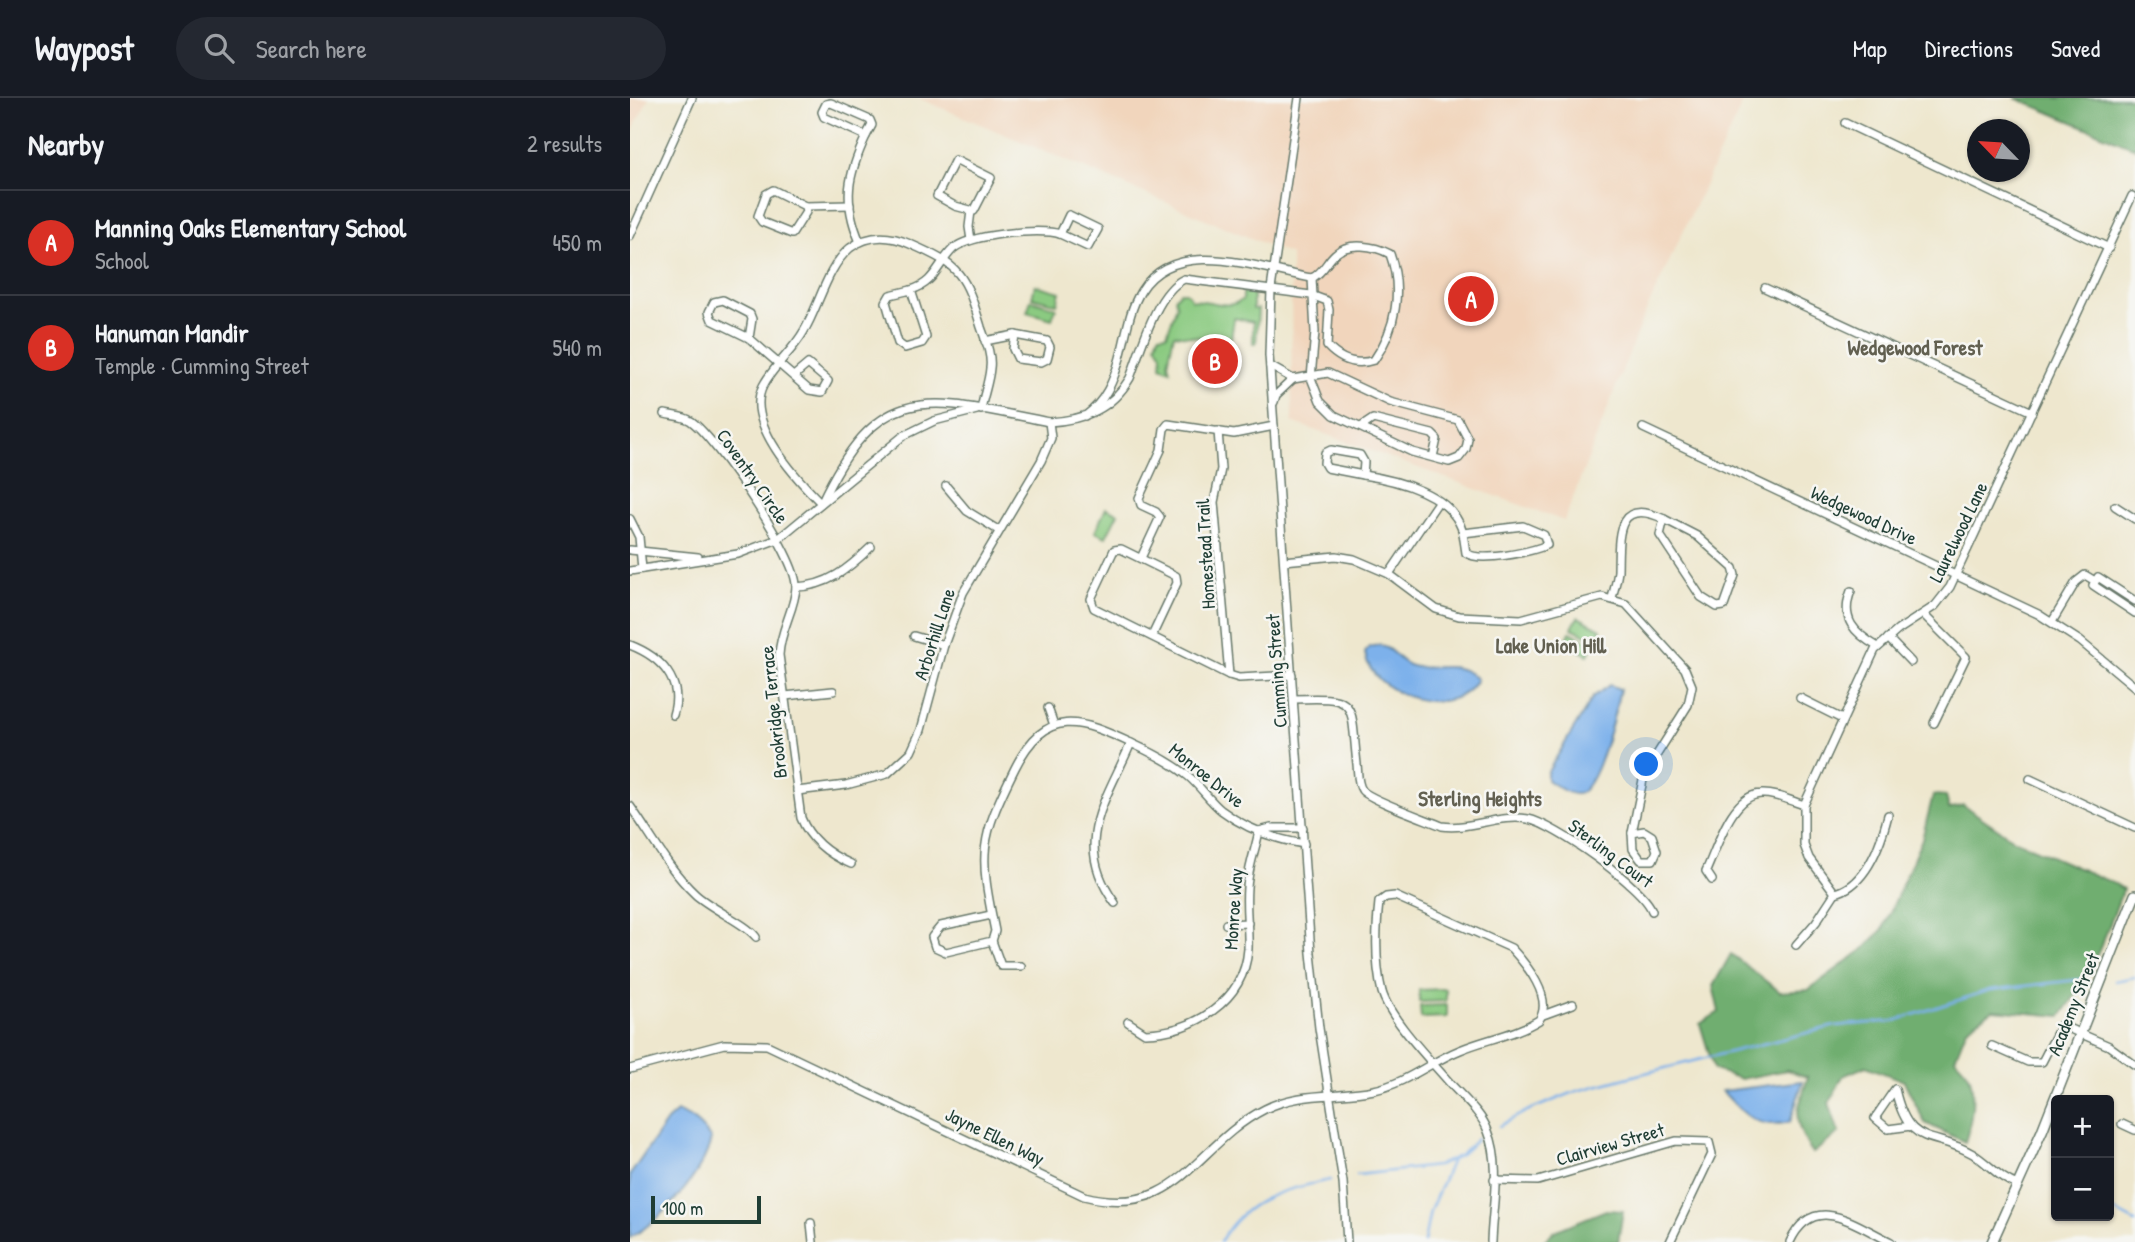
<!DOCTYPE html>
<html lang="en">
<head>
<meta charset="utf-8">
<style>
  body { margin:0; font-family:"Patrick Hand",sans-serif; background:#242831; color:#f1f3f6 }
  .controls { position:absolute; right:21px; bottom:21px; display:grid; overflow:hidden; border-radius:7px; box-shadow:0 2px 5px #0004 }
  .controls button { width:63px; height:63px; display:grid; place-items:center; padding:0; border:0; border-bottom:2px solid #363941; background:#171b24; color:#f1f3f6; font:35px sans-serif }
  .compass { position:absolute; left:1337px; top:21px; width:63px; height:63px; border-radius:50%; background:#171b24; box-shadow:0 2px 5px #0004; rotate:295deg }
  .scale { position:absolute; left:21px; bottom:18px; width:110px; box-sizing:border-box; padding-left:7px; border:4px solid #1f3d34; border-top:0; font-size:19px; line-height:24px; white-space:nowrap; color:#1f3d34; -webkit-text-stroke:5px #f6f6f2; paint-order:stroke }
  .you { position:absolute; left:1017px; top:667px; width:24px; height:24px; margin:-18px; border:5px solid #fff; border-radius:50%; background:#1a73e8; box-shadow:0 0 0 10px #1a73e833 }
  .badge { display:grid; place-items:center; width:46px; height:46px; border-radius:50%; background:#d93025; color:#fff; font-size:23px; font-weight:700 }
  .pin { position:absolute; translate:-50% -50%; border:4px solid #fff; box-shadow:0 2px 7px #0006 }
  .list { margin:0; padding:0; list-style:none }
  h2 { display:flex; justify-content:space-between; align-items:center; height:91px; margin:0; padding:0 28px; font-size:30px }
  h2 small { font-size:23px; font-weight:400; color:#9ea1a6 }
  .list li { display:grid; grid-template-columns:46px 1fr auto; gap:21px; align-items:center; box-sizing:border-box; height:105px; padding:0 28px; border-top:2px solid #363941 }
  .list b { display:block; font-size:26px; white-space:nowrap }
  .list p { margin:0; font-size:23px; white-space:nowrap; color:#9ea1a6 }
  .list em { font-size:23px; font-style:normal; color:#9ea1a6 }
  .icon { flex:none; width:38px; height:38px; fill:none; stroke:currentColor; stroke-width:2; stroke-linecap:round; stroke-linejoin:round }
  .map { position:relative; flex:none; width:1505px; height:1144px; overflow:hidden }
  header { display:flex; align-items:center; gap:42px; box-sizing:border-box; height:98px; padding:0 35px; background:#171b24; border-bottom:2px solid #363941 }
  header strong { font-size:33px }
  nav { display:flex; gap:38px; margin-inline-start:auto; font-size:24px }
  .search { width:490px; height:63px; background:#242831; display:flex; align-items:center; gap:18px; box-sizing:border-box; padding:0 24px; border-radius:38px; color:#9ea1a6; font-size:26px }
  main { display:flex }
  aside { flex:1; background:#171b24 }
  .map>svg:first-child { display:block }
</style>
</head>
<body>
<header>
<strong>Waypost</strong>
<div class="search"><svg class="icon" aria-label="search" viewBox="0 0 24 24"><circle cx="10" cy="10" r="6"/><path d="M15 15l6 6"/></svg>Search here</div>
<nav><a>Map</a><a>Directions</a><a>Saved</a></nav>
</header>
<main>
<aside>
<h2>Nearby<small>2 results</small></h2>
<ul class="list">
<li><span class="badge">A</span><div><b>Manning Oaks Elementary School</b><p>School</p></div><em>450 m</em></li>
<li><span class="badge">B</span><div><b>Hanuman Mandir</b><p>Temple · Cumming Street</p></div><em>540 m</em></li>
</ul>
</aside>
<div class="map">
<svg width="1505" height="1144" viewBox="0 0 1505 1144">
  <rect width="100%" height="100%" fill="#f6f6f2"/>
  <filter id="ink" filterUnits="userSpaceOnUse"><feTurbulence type="fractalNoise" baseFrequency=".0143" numOctaves="2"/><feDisplacementMap in="SourceGraphic" scale="14" xChannelSelector="R" yChannelSelector="G"/><feConvolveMatrix kernelMatrix="1 2 1 2 8 2 1 2 1" color-interpolation-filters="sRGB"/></filter>
  <filter id="wash" filterUnits="userSpaceOnUse"><feTurbulence type="fractalNoise" baseFrequency=".00686" numOctaves="4" result="noise"/><feDisplacementMap in="SourceGraphic" scale="28" xChannelSelector="R" yChannelSelector="G"/><feGaussianBlur stdDeviation="1.57" result="paint"/><feColorMatrix in="noise" values="0 0 0 0 0 0 0 0 0 0 0 0 0 0 0 0 0 1.4 0 .05"/><feComposite in="paint" operator="in"/></filter>
  <g filter="url(#wash)">
    <rect width="100%" height="100%" fill="#eee7ce"/>
    <g fill="#f1d5bc">
      <polygon points="0,0 19,0 0,38"/>
      <polygon points="288,0 1115,0 1011,224 934,423 662,324 661,157"/>
    </g>
    <g fill="#8bca81" stroke="#55845a" stroke-width="2">
      <polygon points="405,187 430,194 427,206 402,199"/>
      <path d="M550,194H556L562,202C583,202 598,213 613,201V194L623,196V211H628L626,246L623,245V224L604,220L601,241L596,243L544,236L538,265L540,272L531,268L532,256L526,246L529,237L537,236L547,207L545,200Z"/>
      <polygon points="401,202 426,210 422,221 397,214"/>
      <polygon points="476,410 488,415 476,439 465,434"/>
      <polygon points="948,519 971,531 966,542 942,530"/>
      <polygon points="940,534 964,546 958,557 935,545"/>
      <polygon points="816,891 816,903 789,904 789,892"/>
      <polygon points="817,907 817,919 791,920 790,908"/>
    </g>
    <g fill="#70ae6f" stroke="#487652" stroke-width="2">
      <polygon points="1385,0 1505,0 1505,50"/>
      <path d="M1303,697L1316,698L1319,711L1333,707L1386,743L1485,786L1493,791C1476,838 1461,878 1431,918L1363,912L1337,930L1325,960C1329,965 1336,971 1339,977C1346,996 1341,1026 1335,1044L1295,1025L1274,983L1236,968L1213,978L1199,1005L1209,1035L1183,1055C1159,1021 1168,1014 1178,979L1157,972L1111,981L1084,972L1070,926L1089,914L1083,888L1101,856L1150,894L1178,892L1234,851L1253,831L1292,741Z"/>
      <polygon points="976,1112 993,1113 988,1144 913,1144 924,1133"/>
    </g>
    <g fill="#7db1eb" stroke="#4e7790" stroke-width="2">
      <path d="M749,547C764,550 768,565 782,568C806,574 823,560 847,581C826,624 741,599 735,555L739,549Z"/>
      <path d="M980,587L990,591C986,610 967,693 947,696C939,697 924,687 917,682V675L963,599Z"/>
      <path d="M1173,983L1160,1024C1126,1032 1114,1016 1092,993Z"/>
      <path d="M47,1014C62,1018 72,1028 81,1041C73,1077 32,1121 0,1140V1077L37,1023Z"/>
    </g>
    <g fill="none" stroke-linecap="round" stroke-linejoin="round">
      <g stroke="#7db1eb" stroke-width="2.5">
        <polyline points="1485,883 1505,879"/>
        <polyline points="869,1028 897,1013 947,993 1007,977 1205,928 1264,923 1360,892 1455,881"/>
        <polyline points="1479,1065 1479,1069"/>
        <polyline points="727,1077 807,1068 831,1057 847,1041"/>
        <polyline points="1479,1110 1505,1124"/>
        <path d="M590,1144C616,1099 653,1092 700,1082"/>
        <polyline points="794,1144 800,1113 822,1062"/>
      </g>
    </g>
  </g>
  <g filter="url(#ink)">
    <g fill="none" stroke-linecap="round" stroke-linejoin="round">
      <defs>
        <g id="minor">
          <polyline points="669,0 641,191 639,257 681,855 689,930 713,1084 717,1144"/>
          <polygon points="201,5 240,22 242,27 236,38 194,19 192,14 196,6"/>
          <polyline points="1215,25 1479,150"/>
          <polygon points="325,62 361,80 344,113 325,108 307,98"/>
          <polygon points="143,92 175,108 176,114 162,136 132,124 128,118 136,96"/>
          <polyline points="175,108 220,107"/>
          <polygon points="439,117 468,131 458,149 430,136"/>
          <polyline points="0,138 62,0"/>
          <polyline points="341,142 339,129 341,113"/>
          <path d="M230,144C212,102 218,77 236,38"/>
          <polyline points="1135,190 1402,314"/>
          <path d="M281,192C305,185 307,167 323,151C337,137 411,129 430,136"/>
          <polygon points="281,192 296,239 292,245 275,250 268,245 256,204 260,197"/>
          <polygon points="93,202 120,216 122,221 119,240 82,222 79,214 84,204"/>
          <polygon points="385,237 417,243 420,249 417,261 411,264 388,261 383,251"/>
          <polyline points="119,240 179,292 192,294 198,283 178,266 165,277"/>
          <polyline points="355,243 385,237"/>
          <polyline points="640,268 663,281 698,275 760,304 828,322 838,341 836,351 829,360 819,364 782,354 704,317 690,303 681,280 685,234 682,180"/>
          <polyline points="644,304 646,297 663,281"/>
          <path d="M35,316C43,318 54,318 61,323C86,340 168,460 166,489C165,511 150,532 149,557L171,720C180,742 200,757 221,766"/>
          <polyline points="731,329 743,321 802,336 807,341 803,359"/>
          <polyline points="1013,330 1408,516 1450,543 1505,589"/>
          <polyline points="588,333 591,371 584,404 599,577"/>
          <polygon points="701,352 730,357 734,364 733,377 697,370 694,365 695,355"/>
          <path d="M733,377C767,382 823,396 833,435"/>
          <polyline points="316,388 337,413 368,432"/>
          <path d="M191,405C251,278 300,301 419,324C454,322 482,311 500,280C511,251 526,194 554,181L681,197L697,203L699,212L697,248C710,262 726,268 744,262C766,231 773,192 760,156C745,148 719,143 705,156C696,164 694,174 682,180C630,171 546,137 511,193C499,212 496,238 490,260C484,282 475,304 455,318"/>
          <path d="M191,405C167,381 114,324 133,288C143,268 163,253 174,233C189,208 197,169 220,150C239,136 260,137 280,146C331,168 335,176 351,229C355,241 362,257 360,270C359,284 353,298 351,312"/>
          <polyline points="1485,408 1505,421"/>
          <polyline points="0,421 9,439 12,471"/>
          <polygon points="1034,421 1067,438 1103,470 1105,477 1094,508 1087,509 1071,499 1030,437"/>
          <path d="M893,428L914,437L917,447C900,454 850,465 836,455L833,435Z"/>
          <polyline points="0,452 68,459"/>
          <polyline points="511,460 530,419 526,414 511,407 509,400 531,352 534,331 538,326 604,336 644,328"/>
          <polyline points="654,463 706,458 724,461 759,476 806,511 829,518 891,521 972,499 996,506 1055,571 1062,588 1058,607 1014,677 1002,735"/>
          <polyline points="0,473 108,456 148,441 273,338 304,323 347,312"/>
          <polyline points="759,476 808,404"/>
          <path d="M166,489C198,488 218,471 241,449"/>
          <path d="M1221,493C1210,521 1224,535 1248,549"/>
          <path d="M982,500C984,492 987,482 988,473C989,441 984,398 1034,421"/>
          <polyline points="1505,503 1468,479 1463,487 1505,515"/>
          <polyline points="1294,517 1336,559 1304,625"/>
          <polyline points="1422,524 1446,484 1455,477 1465,483"/>
          <polyline points="284,538 314,547"/>
          <polyline points="522,538 547,485 546,478 491,451 484,452 461,501 464,510 599,577 609,580 662,577"/>
          <polyline points="1258,540 1281,564"/>
          <path d="M0,547C31,559 54,583 43,617"/>
          <polyline points="155,598 203,593"/>
          <polyline points="1170,600 1212,621"/>
          <path d="M664,601C730,598 720,604 727,666C728,674 727,685 732,692C738,701 798,722 812,728C840,732 869,716 898,721C924,726 1014,789 1022,813"/>
          <polyline points="418,610 424,627"/>
          <polyline points="1400,681 1505,730"/>
          <polyline points="167,693 216,687 257,676 281,654 291,632 314,547 333,495 411,363 421,340 419,324"/>
          <path d="M0,708C20,736 39,772 65,796C81,811 117,826 126,839"/>
          <polyline points="629,733 641,730 673,730"/>
          <polygon points="1014,733 1022,738 1027,753 1023,762 1011,762 1003,751 1002,735"/>
          <path d="M1082,782L1076,773C1087,750 1101,697 1131,696C1145,695 1161,703 1174,707"/>
          <polyline points="1205,795 1179,760 1174,747 1174,707 1245,552 1268,532 1305,508 1320,489 1502,98"/>
          <path d="M485,805C441,745 476,703 501,645"/>
          <polyline points="361,817 311,828 302,839 305,849 316,854 362,843"/>
          <polyline points="596,826 618,825"/>
          <path d="M1166,847L1186,824L1205,795C1236,788 1251,745 1258,717"/>
          <path d="M391,868H371L362,843L365,833C349,755 349,742 385,670C416,608 450,621 503,646C523,655 541,664 558,678C570,688 579,702 591,712C616,731 643,741 674,746"/>
          <polyline points="913,917 943,906"/>
          <path d="M498,924L515,935C563,934 614,904 618,851C619,828 614,804 618,781C620,765 626,749 629,733"/>
          <polyline points="1362,948 1398,964 1412,964 1431,927 1479,948 1505,967"/>
          <path d="M0,971L94,946L137,947L454,1098C549,1122 564,1047 635,1011C668,994 708,999 744,992C777,985 800,964 830,952C856,941 885,937 909,922C924,900 896,866 881,850L765,798L756,799L749,804C746,832 745,866 752,894C760,921 800,962 819,984C832,999 851,1014 858,1033C872,1067 862,1108 861,1144"/>
          <polyline points="1492,1026 1505,1032"/>
          <path d="M1281,1028L1258,1031L1245,1020L1265,991C1279,1053 1303,1032 1343,1056C1359,1066 1370,1081 1388,1087"/>
          <polyline points="864,1082 908,1083 1046,1043 1079,1044 1082,1056 1040,1144"/>
          <polyline points="181,1125 183,1144"/>
          <path d="M1160,1144C1184,1093 1225,1127 1261,1144"/>
        </g>
        <polyline id="tertiary" points="1362,1144 1412,1033 1505,797"/>
      </defs>
      <use href="#minor" stroke="#67786a" stroke-width="10"/>
      <use href="#tertiary" stroke="#67786a" stroke-width="12"/>
      <use href="#minor" stroke="#fff" stroke-width="7"/>
      <use href="#tertiary" stroke="#fff" stroke-width="9"/>
    </g>
  </g>
  <g text-anchor="middle" dominant-baseline="central" stroke-width="5" stroke-linejoin="round" paint-order="stroke">
    <g font-size="19" fill="#1f3d34" stroke="#f6f6f2">
      <text transform="translate(123 378) rotate(55)">Coventry Circle</text>
      <text transform="translate(1234 417) rotate(25)">Wedgewood Drive</text>
      <text transform="translate(1328 434) rotate(-64)">Laurelwood Lane</text>
      <text transform="translate(575 456) rotate(-93)">Homestead Trail</text>
      <text transform="translate(304 536) rotate(-72)">Arborhill Lane</text>
      <text transform="translate(646 573) rotate(-94)">Cumming Street</text>
      <text transform="translate(143 614) rotate(-96)">Brookridge Terrace</text>
      <text transform="translate(577 677) rotate(39)">Monroe Drive</text>
      <text transform="translate(981 755) rotate(37)">Sterling Court</text>
      <text transform="translate(603 811) rotate(-86)">Monroe Way</text>
      <text transform="translate(1443 906) rotate(-68)">Academy Street</text>
      <text transform="translate(365 1038) rotate(26)">Jayne Ellen Way</text>
      <text transform="translate(980 1046) rotate(-16)">Clairview Street</text>
    </g>
    <g font-size="21" font-weight="bold" fill="#626051" stroke="#f6f6f2">
      <text x="1285" y="249">Wedgewood Forest</text>
      <text x="921" y="547">Lake Union Hill</text>
      <text x="850" y="700">Sterling Heights</text>
    </g>
  </g>
</svg>
<div class="controls">
<button>+</button>
<button>−</button>
</div>
<svg class="compass" viewBox="-18 -18 36 36"><path d="M0-13l5 13h-10z" fill="#e53935"/><path d="M0 13l5-13h-10z" fill="#9ea1a6"/></svg>
<div class="scale">100 m</div>
<div class="you"></div>
<div class="pin badge" style="left:841px;top:201px">A</div>
<div class="pin badge" style="left:585px;top:263px">B</div>
</div>
</main>
</body>
</html>
